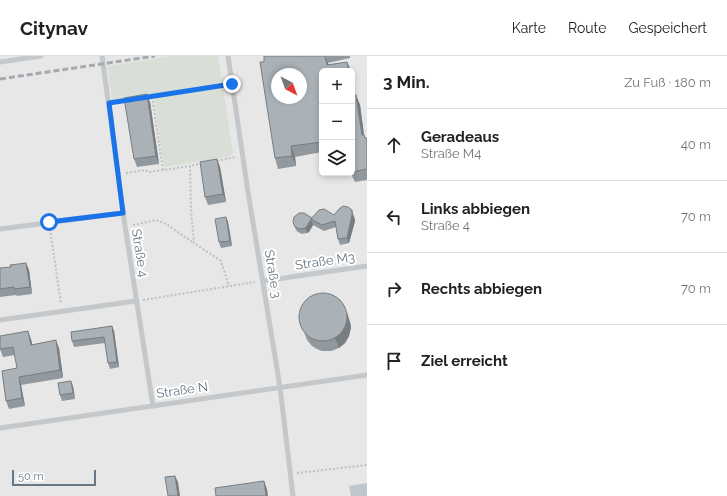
<!DOCTYPE html>
<html lang="de">
<head>
<meta charset="utf-8">
<style>
  body { margin:0; font-family:Raleway,sans-serif; background:#f2f2f2; color:#202124 }
  .controls { position:absolute; right:12px; top:12px; display:grid; overflow:hidden; border-radius:6px; box-shadow:0 2px 6px #0003 }
  .controls button { width:36px; height:36px; display:grid; place-items:center; padding:0; border:0; border-bottom:1px solid #e0e0e0; background:#fff; color:#202124; font:20px sans-serif }
  .compass { position:absolute; left:271px; top:12px; width:36px; height:36px; border-radius:50%; background:#fff; box-shadow:0 2px 6px #0003; rotate:139deg }
  .scale { position:absolute; left:12px; bottom:10px; width:84px; box-sizing:border-box; padding-left:4px; border:2px solid #677786; border-top:0; font-size:11px; line-height:14px; white-space:nowrap; color:#677786; -webkit-text-stroke:3px #fff; paint-order:stroke }
  .stop { position:absolute; width:12px; height:12px; margin:-9px; border:3px solid #1a73e8; border-radius:50%; background:#fff }
  .stop.end { background:#1a73e8; border-color:#fff; box-shadow:0 1px 4px #0008 }
  .list { margin:0; padding:0; list-style:none }
  h2 { display:flex; justify-content:space-between; align-items:center; height:52px; margin:0; padding:0 16px; font-size:17px }
  h2 small { font-size:13px; font-weight:400; color:#757577 }
  .list li { display:grid; grid-template-columns:26px 1fr auto; gap:12px; align-items:center; box-sizing:border-box; height:72px; padding:0 16px; border-top:1px solid #e0e0e0 }
  .list b { display:block; font-size:15px; white-space:nowrap }
  .list p { margin:0; font-size:13px; white-space:nowrap; color:#757577 }
  .list em { font-size:13px; font-style:normal; color:#757577 }
  .icon { flex:none; width:22px; height:22px; fill:none; stroke:currentColor; stroke-width:2; stroke-linecap:round; stroke-linejoin:round }
  .map { position:relative; flex:none; width:367px; height:440px; overflow:hidden }
  header { display:flex; align-items:center; gap:24px; box-sizing:border-box; height:56px; padding:0 20px; background:#fff; border-bottom:1px solid #e0e0e0 }
  header strong { font-size:19px }
  nav { display:flex; gap:22px; margin-inline-start:auto; font-size:14px }
  main { display:flex }
  aside { flex:1; background:#fff }
  .map>svg:first-child { display:block }
</style>
</head>
<body>
<header>
<strong>Citynav</strong>
<nav><a>Karte</a><a>Route</a><a>Gespeichert</a></nav>
</header>
<main>
<div class="map">
<svg width="367" height="440" viewBox="0 0 367 440">
  <rect width="100%" height="100%" fill="#f8f8f5"/>
  <path fill="#e6e7e6" fill-rule="evenodd" d="M0,0H367V440H0ZM322,15H352V117H322ZM277,18H301V42H277Z"/>
  <polygon fill="#d9dfd6" points="172,0 218,0 233,97 228,101 164,111 153,39 112,45 107,10"/>
  <polygon fill="#bdc7cc" points="367,427 367,440 351,440 349,430"/>
  <g fill="none" stroke-linecap="round" stroke-linejoin="round">
    <g stroke="#bec0c2" stroke-width="2" stroke-dasharray="2 2" stroke-linecap="butt">
      <polyline points="152,41 163,114"/>
      <polyline points="146,42 225,30"/>
      <polyline points="116,46 126,45"/>
      <polyline points="217,105 236,101"/>
      <polyline points="202,107 190,110 191,154 194,187 221,205 229,230"/>
      <polyline points="126,117 145,114 149,116 190,110"/>
      <polyline points="133,169 156,164 166,168 194,187"/>
      <polyline points="50,173 61,248"/>
      <polyline points="143,244 255,226"/>
      <polyline points="297,417 367,409"/>
    </g>
    <g stroke="#c4c8cb" stroke-width="5">
      <polyline points="102,0 125,170 153,350"/>
      <polyline points="228,0 248,136 280,331 293,440"/>
      <polyline points="0,6 41,0"/>
      <polyline points="0,173 123,157"/>
      <polyline points="263,225 367,210"/>
      <polyline points="0,264 136,245"/>
      <polyline points="0,372 367,319"/>
    </g>
    <polyline stroke="#a4aab0" stroke-width="3" stroke-dasharray="6 3" stroke-linecap="butt" points="0,23 155,0"/>
  </g>
  <g fill="#92999e">
    <polygon points="264,0 350,0 350,2 328,7 328,9 347,6 351,15 322,15 322,96 295,101 296,110 278,113 275,102"/>
    <polygon points="352,21 355,39 360,49 364,79 365,82 367,82 367,124 355,126 351,118 344,119 343,117 352,117"/>
    <polygon points="150,46 159,108 137,111 134,103"/>
    <polygon points="220,111 226,146 208,149 205,141"/>
    <polygon points="334,159 354,160 355,165 349,187 340,189 338,183 336,171 324,175 313,169 309,176 307,177 302,178 298,176 296,174 293,166"/>
    <polygon points="226,161 228,166 232,190 221,192 219,186"/>
    <polygon points="26,207 29,214 32,238 17,240 16,239 0,241 0,212 11,211"/>
    <polygon points="300,265 350,266 351,271 349,280 345,287 339,292 331,295 322,295 317,293 312,290 307,284"/>
    <polygon points="112,270 114,275 119,311 110,313 108,307 105,287 74,291 72,285"/>
    <polygon points="31,283 32,288 59,292 63,322 21,329 25,350 9,353 6,345 17,312 15,299 3,301 0,293"/>
    <polygon points="73,330 75,343 62,345 60,339"/>
  </g>
  <g fill="#777d81">
    <polygon points="325,0 328,7 330,15 327,9"/>
    <polygon points="347,6 351,15 349,15"/>
    <polygon points="352,21 356,50 353,39"/>
    <polygon points="147,38 150,46 159,108 156,100"/>
    <polygon points="356,39 360,49 364,79 367,86 362,79"/>
    <polygon points="291,90 295,101 296,110 292,100"/>
    <polygon points="217,103 220,111 226,146 223,138"/>
    <polygon points="352,154 355,165 349,187 347,182"/>
    <polygon points="226,161 228,166 232,190 230,185"/>
    <polygon points="311,163 313,169 309,176 307,177 305,172"/>
    <polygon points="26,207 29,214 32,238 30,231"/>
    <polygon points="347,256 350,266 351,271 349,280 345,287 339,292 335,282"/>
    <polygon points="112,270 114,275 119,311 117,306"/>
    <polygon points="28,275 31,283 34,297 31,289"/>
    <polygon points="56,284 59,292 63,322 60,314"/>
    <polygon points="19,321 21,329 25,350 22,342"/>
    <polygon points="71,325 73,330 75,343 73,337"/>
    <polygon points="175,420 178,426 180,440 178,440"/>
    <polygon points="264,425 267,433 268,440 266,440"/>
  </g>
  <g fill="#aab2b8" stroke="#777d81" fill-rule="evenodd">
    <path d="M264,0H325L327,9L347,6L349,15H322V86L291,90L292,100L275,102L260,6H264ZM277,18H301V42H277Z"/>
    <polygon points="352,35 353,39 356,39 362,79 364,79 365,82 367,82 367,113 352,116"/>
    <polygon points="147,38 156,100 134,103 124,42"/>
    <polygon points="217,103 223,138 205,141 200,106"/>
    <polygon points="343,150 348,151 352,154 352,159 347,182 338,183 335,165 322,169 311,163 319,154 324,153 334,159 339,153"/>
    <polygon points="299,157 304,157 312,162 307,170 305,172 300,173 295,171 293,166 294,161"/>
    <polygon points="226,161 230,185 219,186 215,163"/>
    <polygon points="26,207 30,231 14,233 14,231 0,233 0,212 11,211 10,209"/>
    <circle cx="323" cy="261" r="24"/>
    <polygon points="112,270 117,306 108,307 104,281 72,285 71,276"/>
    <polygon points="28,275 31,289 56,284 60,314 19,321 22,342 6,345 2,315 17,312 13,291 0,293 0,280"/>
    <polygon points="71,325 73,337 60,339 58,327"/>
    <polygon points="175,420 178,440 168,440 165,421"/>
    <polygon points="264,425 266,440 216,440 215,432"/>
  </g>
  <g fill="none" stroke-linecap="round" stroke-linejoin="round">
    <polyline stroke="#1a73e8" stroke-width="5" points="49,166 123,157 109,47 232,28"/>
  </g>
  <g text-anchor="middle" dominant-baseline="central" stroke-width="4" stroke-linejoin="round" paint-order="stroke">
    <g font-size="13" fill="#677786" stroke="#fff">
      <text transform="translate(140 197) rotate(81)">Straße 4</text>
      <text transform="translate(325 205) rotate(-8)">Straße M3</text>
      <text transform="translate(273 218) rotate(81)">Straße 3</text>
      <text transform="translate(182 334) rotate(-8)">Straße N</text>
    </g>
  </g>
</svg>
<div class="controls">
<button>+</button>
<button>−</button>
<button><svg class="icon" aria-label="layers" viewBox="0 0 24 24"><path d="M12 4l9 5-9 5-9-5zM3 14l9 5 9-5"/></svg></button>
</div>
<svg class="compass" viewBox="-18 -18 36 36"><path d="M0-13l5 13h-10z" fill="#e53935"/><path d="M0 13l5-13h-10z" fill="#757577"/></svg>
<div class="scale">50 m</div>
<div class="stop" style="left:49px;top:166px"></div>
<div class="stop end" style="left:232px;top:28px"></div>
</div>
<aside>
<h2>3 Min.<small>Zu Fuß · 180 m</small></h2>
<ul class="list">
<li><svg class="icon" aria-label="ahead" viewBox="0 0 24 24"><path d="M12 20V5M6 11l6-6 6 6"/></svg><div><b>Geradeaus</b><p>Straße M4</p></div><em>40 m</em></li>
<li><svg class="icon" aria-label="left" viewBox="0 0 24 24"><path d="M17 20v-9H6M10 6l-5 5 5 5"/></svg><div><b>Links abbiegen</b><p>Straße 4</p></div><em>70 m</em></li>
<li><svg class="icon" aria-label="right" viewBox="0 0 24 24"><path d="M7 20v-9h11M14 6l5 5-5 5"/></svg><div><b>Rechts abbiegen</b></div><em>70 m</em></li>
<li><svg class="icon" aria-label="arrive" viewBox="0 0 24 24"><path d="M6 21V4h12l-3 4 3 4H6"/></svg><div><b>Ziel erreicht</b></div></li>
</ul>
</aside>
</main>
</body>
</html>
